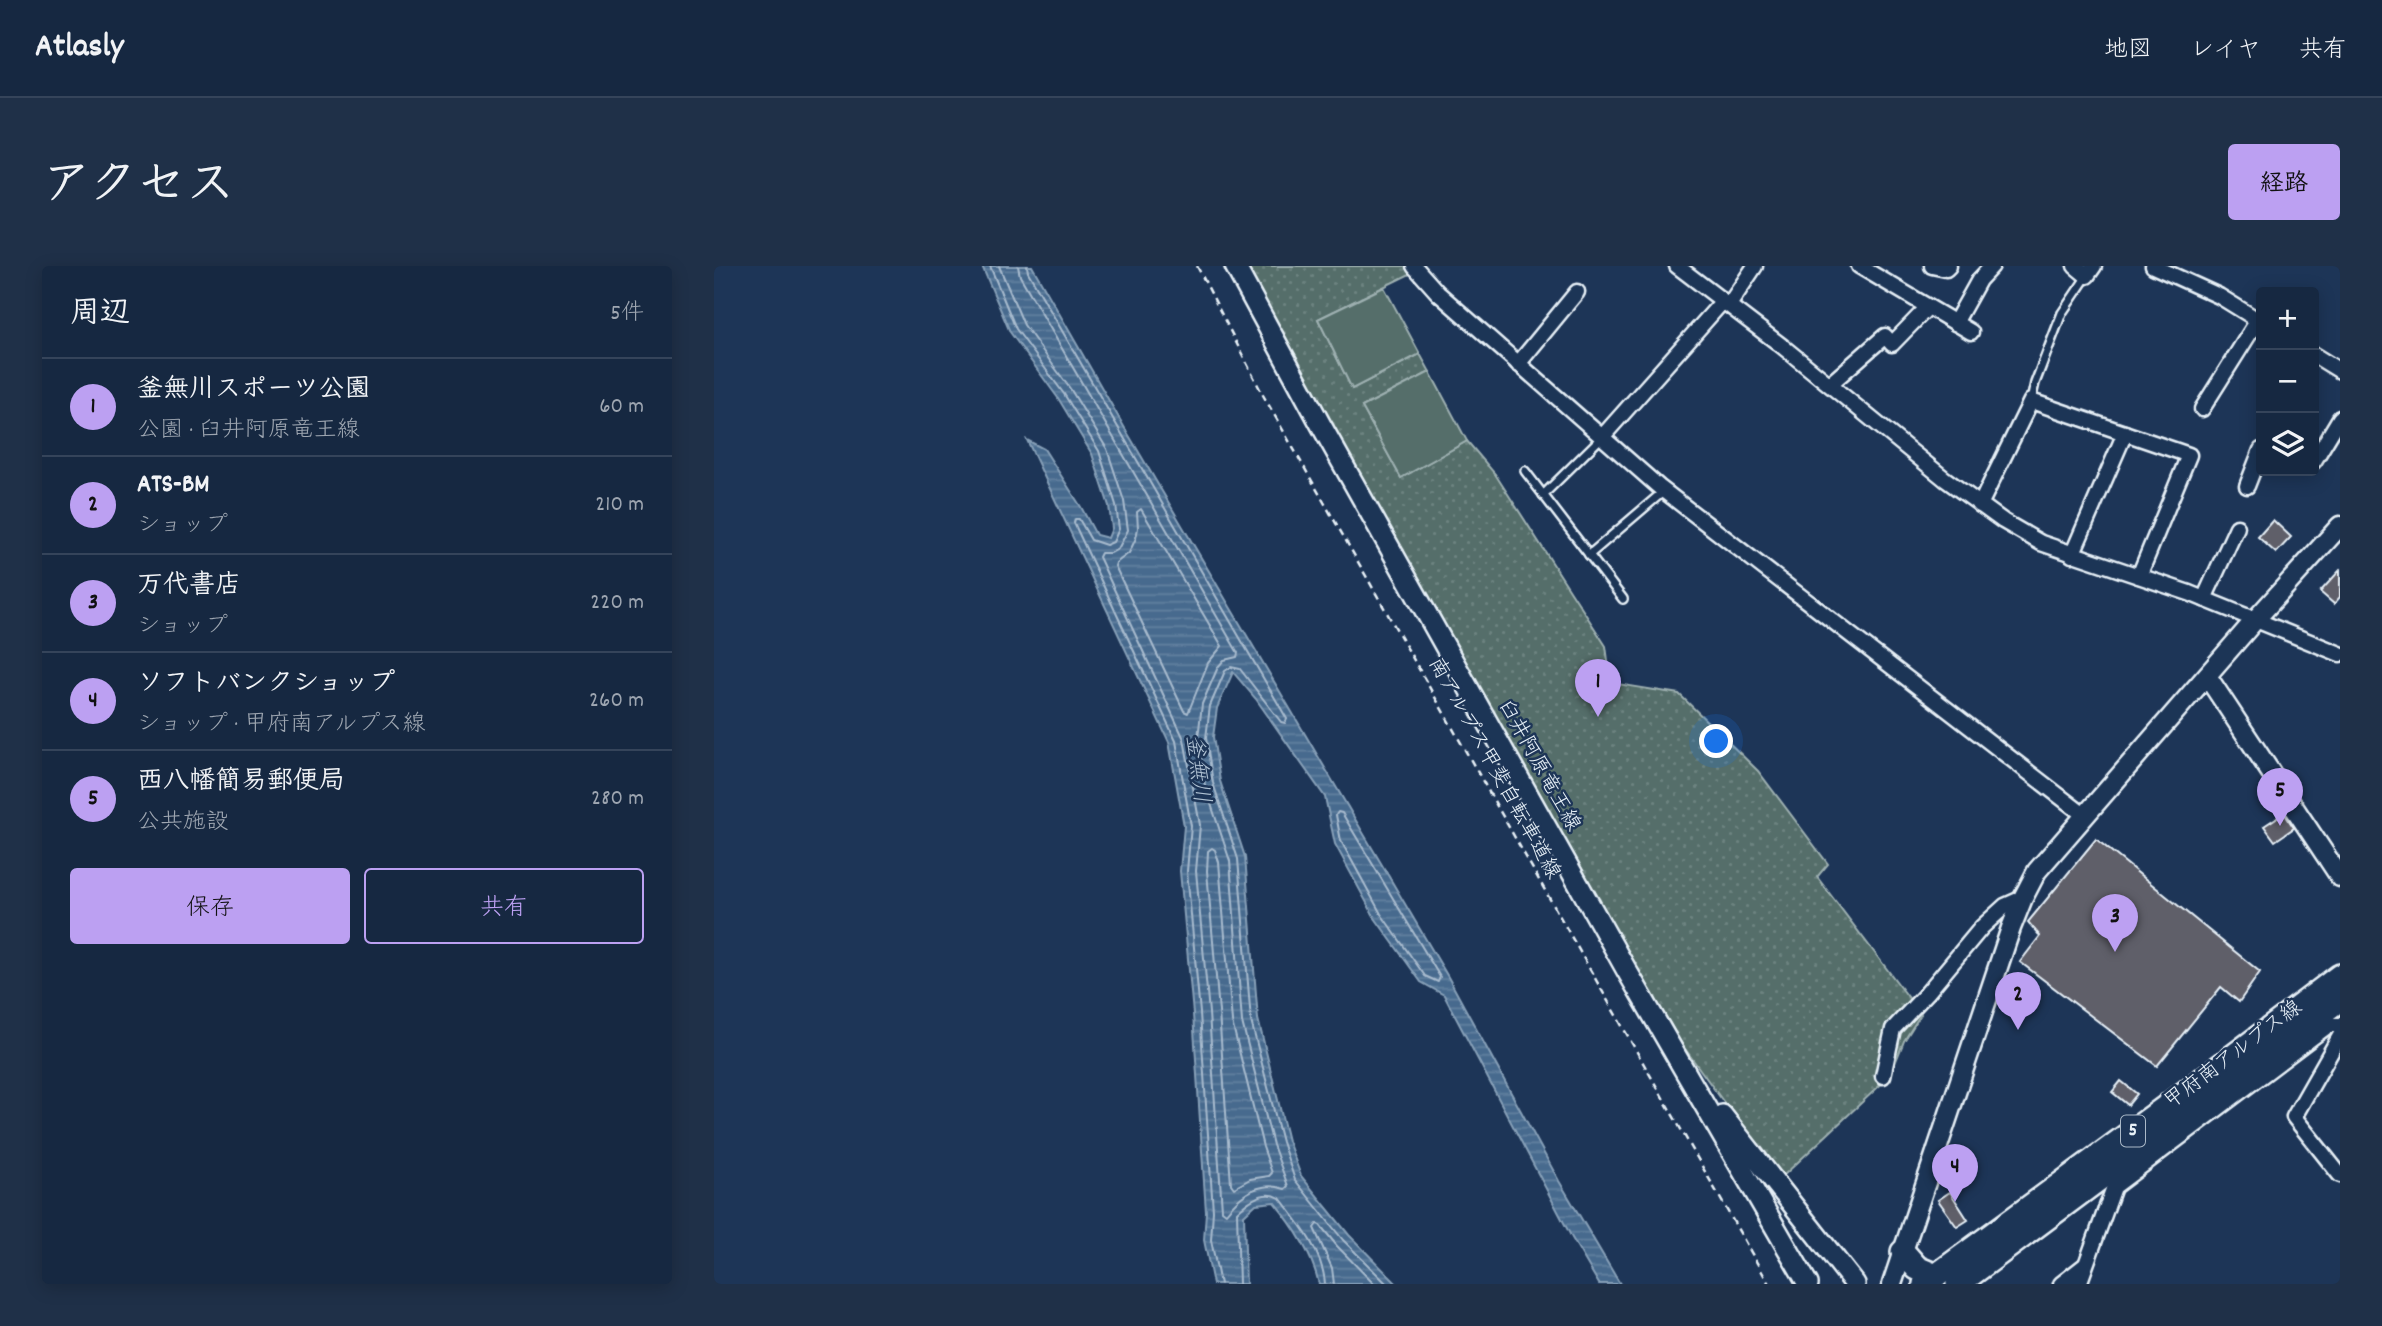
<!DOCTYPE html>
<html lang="ja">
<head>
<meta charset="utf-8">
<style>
  body { margin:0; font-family:Dekko,"Klee One",sans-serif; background:#1f3048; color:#f1f3f6 }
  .controls { position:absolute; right:21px; top:21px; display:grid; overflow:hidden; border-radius:7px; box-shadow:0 4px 18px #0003 }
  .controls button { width:63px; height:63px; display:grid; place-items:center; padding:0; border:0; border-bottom:2px solid #35445a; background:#162841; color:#f1f3f6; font:35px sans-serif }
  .you { position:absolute; left:1003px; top:476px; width:24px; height:24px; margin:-18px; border:5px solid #fff; border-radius:50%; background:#1a73e8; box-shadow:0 0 0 10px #1a73e833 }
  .badge { display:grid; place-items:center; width:46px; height:46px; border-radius:50%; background:#bca0f2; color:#111; font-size:23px; font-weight:700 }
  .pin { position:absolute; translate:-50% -58px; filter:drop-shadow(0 2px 4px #0008) }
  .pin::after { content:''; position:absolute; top:37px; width:24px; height:21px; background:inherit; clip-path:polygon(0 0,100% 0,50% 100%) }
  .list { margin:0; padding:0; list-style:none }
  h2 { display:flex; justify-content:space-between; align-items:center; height:91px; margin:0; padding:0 28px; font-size:30px }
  h2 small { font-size:23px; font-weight:400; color:#9ea6b1 }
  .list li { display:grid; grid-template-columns:46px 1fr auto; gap:21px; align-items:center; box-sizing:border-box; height:98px; padding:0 28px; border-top:2px solid #35445a }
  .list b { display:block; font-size:26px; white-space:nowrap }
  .list p { margin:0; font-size:23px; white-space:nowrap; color:#9ea6b1 }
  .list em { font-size:23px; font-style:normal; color:#9ea6b1 }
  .actions { display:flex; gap:14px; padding:21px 28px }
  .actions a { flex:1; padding:16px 0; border:2px solid #bca0f2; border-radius:7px; text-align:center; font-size:24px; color:#bca0f2 }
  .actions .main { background:#bca0f2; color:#111 }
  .icon { flex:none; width:38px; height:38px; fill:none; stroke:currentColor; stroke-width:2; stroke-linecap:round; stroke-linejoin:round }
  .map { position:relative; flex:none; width:1626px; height:1018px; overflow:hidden; border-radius:7px }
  header { display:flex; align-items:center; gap:42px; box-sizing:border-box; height:98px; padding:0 35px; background:#162841; border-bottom:2px solid #35445a }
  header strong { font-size:33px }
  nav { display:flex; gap:38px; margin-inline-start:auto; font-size:24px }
  .intro { display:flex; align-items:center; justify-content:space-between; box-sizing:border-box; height:168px; padding:0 42px }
  h1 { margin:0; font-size:49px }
  .button { padding:18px 32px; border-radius:7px; background:#bca0f2; color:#111; font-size:24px; font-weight:700 }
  main { display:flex; gap:42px; padding:0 42px }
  aside { flex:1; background:#162841; border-radius:7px; box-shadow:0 4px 18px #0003 }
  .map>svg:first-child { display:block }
</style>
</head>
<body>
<header>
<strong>Atlasly</strong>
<nav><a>地図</a><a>レイヤ</a><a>共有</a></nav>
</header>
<div class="intro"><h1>アクセス</h1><a class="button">経路</a></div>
<main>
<aside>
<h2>周辺<small>5件</small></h2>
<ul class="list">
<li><span class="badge">1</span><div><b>釜無川スポーツ公園</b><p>公園 · 臼井阿原竜王線</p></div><em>60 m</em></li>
<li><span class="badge">2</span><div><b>ATS-BM</b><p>ショップ</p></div><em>210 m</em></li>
<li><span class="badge">3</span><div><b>万代書店</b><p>ショップ</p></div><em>220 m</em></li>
<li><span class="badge">4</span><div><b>ソフトバンクショップ</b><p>ショップ · 甲府南アルプス線</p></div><em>260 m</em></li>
<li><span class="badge">5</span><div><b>西八幡簡易郵便局</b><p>公共施設</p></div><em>280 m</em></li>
</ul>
<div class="actions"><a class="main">保存</a><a>共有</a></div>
</aside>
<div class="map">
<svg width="1626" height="1018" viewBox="0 0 1626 1018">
  <defs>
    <pattern id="park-dots" width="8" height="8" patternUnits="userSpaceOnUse" patternTransform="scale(1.75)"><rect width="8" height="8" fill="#546e6a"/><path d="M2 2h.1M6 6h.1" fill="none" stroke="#6d8380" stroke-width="1.8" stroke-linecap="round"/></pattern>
    <pattern id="water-rules" width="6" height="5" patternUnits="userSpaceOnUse" patternTransform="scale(1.75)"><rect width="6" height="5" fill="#476a8e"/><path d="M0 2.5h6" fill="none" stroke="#62809f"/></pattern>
  </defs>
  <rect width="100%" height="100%" fill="#1d3557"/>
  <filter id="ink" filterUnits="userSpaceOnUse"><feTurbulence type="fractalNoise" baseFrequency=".0143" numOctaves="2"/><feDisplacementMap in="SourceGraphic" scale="14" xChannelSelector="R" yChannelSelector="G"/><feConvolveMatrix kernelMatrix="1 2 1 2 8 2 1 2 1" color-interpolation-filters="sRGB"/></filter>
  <g filter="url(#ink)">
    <polygon fill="url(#park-dots)" stroke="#9eb0b1" stroke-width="2" points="531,0 691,0 698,7 604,53 638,123 706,88 716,106 648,141 687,212 753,175 781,208 892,380 897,417 965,428 1044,505 1114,598 1103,611 1207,748 1190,775 1176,810 1069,910 1032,867 969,780 792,475"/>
    <g fill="#546e6a" stroke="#9eb0b1" stroke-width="2">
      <polygon points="670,21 706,88 638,123 604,53"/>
      <polygon points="716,106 753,175 687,212 648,141"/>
    </g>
    <path fill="url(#water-rules)" stroke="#87a0b8" stroke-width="2" d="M268,0H318L413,166L734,711L845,915L906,1018H885L858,972L730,729L707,716L661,652L621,578L611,531L542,433L519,406L503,442L499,471L506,515L531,591L544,753L574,875L587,910L635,969L683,1018H605C598,987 580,960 560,936L542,938L530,949L532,1018H499L490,974L492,946L479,748L466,605L470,560L455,476L313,174L330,183L367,241L382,269L394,272L398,262L395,240L378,188L344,132L296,66Z"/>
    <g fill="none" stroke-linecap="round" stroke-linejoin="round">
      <g stroke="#a8bbce" stroke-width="2">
        <polyline points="276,0 302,63 350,128 385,185 402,239 405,263 399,276 392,279 377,274 365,253 361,253 360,257 462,475 477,560 473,605 486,747 499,945 497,974 506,1018"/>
        <path d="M285,0L310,59L357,124L393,183L410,235L414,264L404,283L397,287H387L385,291L470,473L486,559L482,605L495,747L508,944L512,947C526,929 546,914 571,923L574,920L559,879L528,756L516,595L491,520L484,472L488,438L504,401L510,394L523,391L524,387L306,10L304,0"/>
        <polyline points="313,0 314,6 573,453 571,457 567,456 526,403 517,401 511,405 496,440 492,472 499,517 524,593 537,755 568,876 581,914 629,974 673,1018"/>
        <polygon points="427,243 508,380 494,397 474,447 470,445 401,300 402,297 415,287 422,272 424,262 423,246"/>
        <polygon points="624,546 628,547 726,711 724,716 711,710 667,648 627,575 622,549"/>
        <polygon points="498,582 501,584 505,596 518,756 549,881 558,907 555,910 536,913 520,922 517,918 505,746 493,605 494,585"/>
        <path d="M525,1018L523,946C534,935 551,923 566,932C585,957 609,986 611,1018"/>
        <polyline points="620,1018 618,1002 600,962 603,958 606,959 623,980 660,1018"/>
      </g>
    </g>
    <g fill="#5f5e69" stroke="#e8f1f8" stroke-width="2">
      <polygon points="1559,254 1577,271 1562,287 1544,271"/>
      <polygon points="1626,304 1626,331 1620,338 1606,326"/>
      <polygon points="1570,547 1580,562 1561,575 1550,560"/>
      <polygon points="1382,573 1546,706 1525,736 1507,721 1443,800 1306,696 1326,670 1314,656"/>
      <polygon points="1407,815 1423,828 1414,839 1398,826"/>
      <polygon points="1236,926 1254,954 1243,961 1224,934"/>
    </g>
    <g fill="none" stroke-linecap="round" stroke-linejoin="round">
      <defs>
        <g id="service">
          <polyline points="1317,135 1321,117 1348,47 1373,10"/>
          <polyline points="811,205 909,333"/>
          <polyline points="829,229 888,171"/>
          <polyline points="875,289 950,225"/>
        </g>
        <g id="minor">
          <polyline points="700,0 724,27 945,221 1370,549"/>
          <polyline points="963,0 1068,80 1231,213 1289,255 1327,277 1475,327 1626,388"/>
          <polyline points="1145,0 1257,66"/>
          <polyline points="1218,0 1232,3 1235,0"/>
          <polyline points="1361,0 1373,10 1380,0"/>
          <polyline points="1439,0 1505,30 1547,56"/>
          <polyline points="1015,39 1041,0"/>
          <polyline points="1241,57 1265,14 1278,0"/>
          <polyline points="1600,89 1626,105"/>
          <polyline points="804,98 863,26"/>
          <polyline points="1116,118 1171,70 1178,78 1214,41"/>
          <polyline points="1488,143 1544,54"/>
          <polyline points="888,171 1009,35"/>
          <polyline points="1600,195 1626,152"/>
          <polyline points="1533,220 1547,184"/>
          <polyline points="1266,239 1317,135 1475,189 1425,310"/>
          <polyline points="1358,289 1411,167"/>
          <polyline points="1490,333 1523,261"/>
          <polyline points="1626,770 1580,851 1626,909"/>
          <polyline points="1169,810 1179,763 1213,727 1268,661 1291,640 1309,632"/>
          <polyline points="1347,1018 1370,1000"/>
          <polyline points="1365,1018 1400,921 1615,759 1626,759"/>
        </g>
        <g id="tertiary">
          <polyline points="1493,410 1626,611"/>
          <polyline points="1178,1018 1297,662 1309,632 1323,605 1541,354 1626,260"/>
        </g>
        <g id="secondary">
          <polyline points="521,0 607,159 913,705 1094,1018"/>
          <polyline points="1008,849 1141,1018"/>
        </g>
        <g id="primary">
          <polyline points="1189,986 1203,1002 1222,1010"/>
          <polyline points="1211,1018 1459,836 1626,710"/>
          <polyline points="1244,1018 1626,733"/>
        </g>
      </defs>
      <use href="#service" stroke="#e8f1f8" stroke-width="12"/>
      <use href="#minor" stroke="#e8f1f8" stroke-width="19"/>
      <use href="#tertiary" stroke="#e8f1f8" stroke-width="23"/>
      <use href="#secondary" stroke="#e8f1f8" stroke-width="24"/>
      <use href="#primary" stroke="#e8f1f8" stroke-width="28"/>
      <polyline stroke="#e8f1f8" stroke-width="2.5" stroke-dasharray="7 5" stroke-linecap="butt" points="483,0 549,129 1055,1018"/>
      <use href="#service" stroke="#1d3557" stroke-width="7"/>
      <use href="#minor" stroke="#1d3557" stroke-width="14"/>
      <use href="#tertiary" stroke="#1d3557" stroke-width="18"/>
      <use href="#secondary" stroke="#1d3557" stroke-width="19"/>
      <use href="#primary" stroke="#1d3557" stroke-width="23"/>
    </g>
  </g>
  <g text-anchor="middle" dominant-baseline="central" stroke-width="5" stroke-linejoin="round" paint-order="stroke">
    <rect fill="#1d3557" stroke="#abb9c8" stroke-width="2" x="1407" y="849.5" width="24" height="31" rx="5"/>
    <g font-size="19" font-weight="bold" fill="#e8f1f8">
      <text x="1419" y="865">5</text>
    </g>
    <g font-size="21" fill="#e8f1f8" stroke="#1d3557">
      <text transform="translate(824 500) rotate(61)">臼井阿原竜王線</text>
      <text transform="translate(779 503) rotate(61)">南アルプス甲斐自転車道線</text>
      <text transform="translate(1520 790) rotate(-37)">甲府南アルプス線</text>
    </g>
    <g font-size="23" font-style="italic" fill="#b0c2d3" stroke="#1d3557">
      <text transform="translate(482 503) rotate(83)">釜無川</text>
    </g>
  </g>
</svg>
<div class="controls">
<button>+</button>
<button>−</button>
<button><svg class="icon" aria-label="layers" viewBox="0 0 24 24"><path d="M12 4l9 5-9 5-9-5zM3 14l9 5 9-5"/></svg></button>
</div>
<div class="you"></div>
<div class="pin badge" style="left:884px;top:451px">1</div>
<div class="pin badge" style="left:1304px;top:764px">2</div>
<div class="pin badge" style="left:1401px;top:686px">3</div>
<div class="pin badge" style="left:1241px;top:936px">4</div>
<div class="pin badge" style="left:1566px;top:560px">5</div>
</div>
</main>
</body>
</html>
